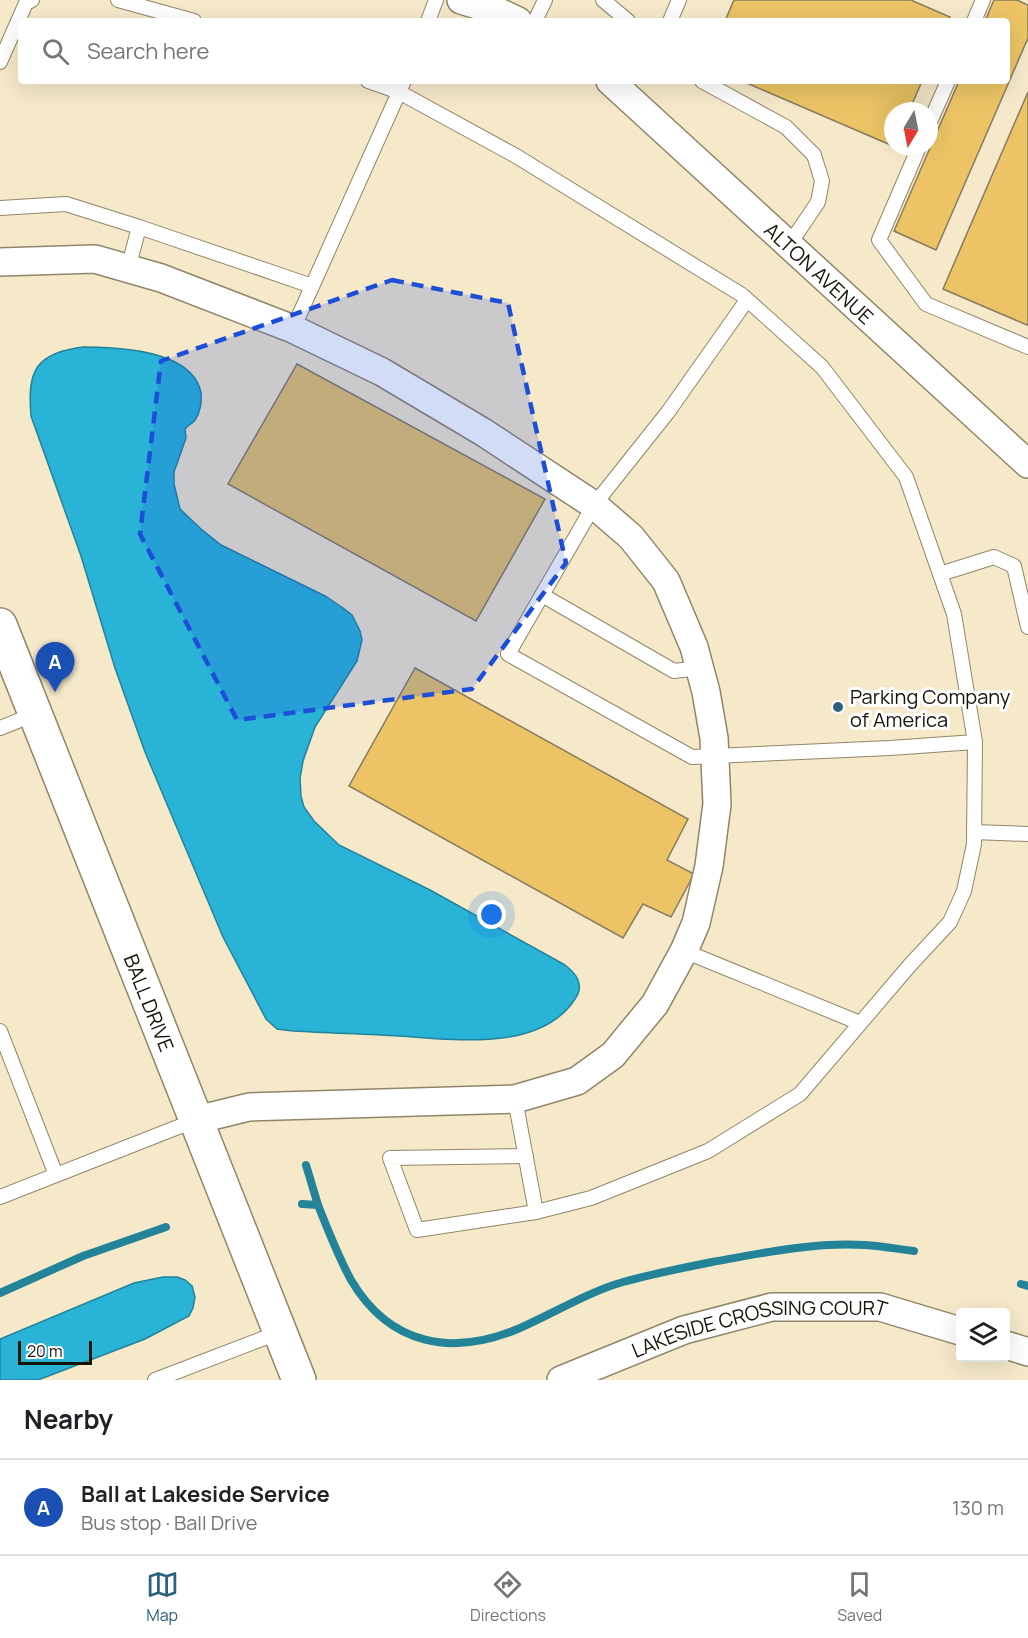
<!DOCTYPE html>
<html lang="en">
<head>
<meta charset="utf-8">
<style>
  body { margin:0; font-family:Manrope,sans-serif; background:#f2f2f2; color:#202124 }
  .controls { position:absolute; right:18px; bottom:18px; display:grid; overflow:hidden; border-radius:6px; box-shadow:0 6px 24px #0002 }
  .controls button { width:54px; height:54px; display:grid; place-items:center; padding:0; border:0; border-bottom:2px solid #e0e0e0; background:#fff; color:#202124; font:30px sans-serif }
  .compass { position:absolute; left:884px; top:102px; width:54px; height:54px; border-radius:50%; background:#fff; box-shadow:0 6px 24px #0002; rotate:190deg }
  .scale { position:absolute; left:18px; bottom:15px; width:74px; box-sizing:border-box; padding-left:6px; border:3px solid #181309; border-top:0; font-size:16px; line-height:21px; white-space:nowrap; color:#181309; -webkit-text-stroke:4px #fff; paint-order:stroke }
  .you { position:absolute; left:492px; top:915px; width:21px; height:21px; margin:-15px; border:4px solid #fff; border-radius:50%; background:#1a73e8; box-shadow:0 0 0 9px #1a73e833 }
  .badge { display:grid; place-items:center; width:39px; height:39px; border-radius:50%; background:#2c627d; color:#fff; font-size:20px; font-weight:700 }
  .pin { position:absolute; translate:-50% -50px; filter:drop-shadow(0 2px 3px #0008) }
  .pin::after { content:''; position:absolute; top:32px; width:21px; height:18px; background:inherit; clip-path:polygon(0 0,100% 0,50% 100%) }
  .list { margin:0; padding:0; list-style:none }
  h2 { display:flex; justify-content:space-between; align-items:center; height:78px; margin:0; padding:0 24px; font-size:26px }
  h2 small { font-size:20px; font-weight:400; color:#757577 }
  .list li { display:grid; grid-template-columns:39px 1fr auto; gap:18px; align-items:center; box-sizing:border-box; height:96px; padding:0 24px; border-top:2px solid #e0e0e0 }
  .list b { display:block; font-size:22px; white-space:nowrap }
  .list p { margin:0; font-size:20px; white-space:nowrap; color:#757577 }
  .list em { font-size:20px; font-style:normal; color:#757577 }
  .icon { flex:none; width:33px; height:33px; fill:none; stroke:currentColor; stroke-width:2; stroke-linecap:round; stroke-linejoin:round }
  .map { position:relative; flex:none; width:1028px; height:1380px; overflow:hidden }
  .search { position:absolute; background:#fff; box-shadow:0 6px 24px #0002; left:18px; right:18px; top:18px; height:66px; display:flex; align-items:center; gap:15px; box-sizing:border-box; padding:0 21px; border-radius:6px; color:#757577; font-size:22px }
  .sheet { height:174px; background:#fff }
  nav { display:flex; justify-content:space-around; align-items:center; box-sizing:border-box; height:84px; border-top:2px solid #e0e0e0; background:#fff; font-size:16px; color:#757577 }
  nav a { display:grid; justify-items:center; gap:3px }
  nav .on { color:#2c627d }
  .map>svg:first-child { display:block }
</style>
</head>
<body>
<div class="map">
<svg width="1028" height="1380" viewBox="0 0 1028 1380">
  <rect width="100%" height="100%" fill="#f6e9ca"/>
  <g fill="#28b3d7" stroke="#238399" stroke-width="1.5">
    <path d="M83,347C117,347 193,350 201,393C202,402 200,413 195,420C192,424 188,425 185,429L186,438L174,472V484L180,509L201,529L221,545L325,596L343,608L352,615L360,631L362,640L357,661L315,727L303,761L300,778L301,796L304,807L314,821L339,845L430,890L565,965C577,974 585,985 575,999C540,1053 453,1039 399,1036C363,1034 328,1033 293,1031L277,1029L266,1019L223,937L145,752L115,668L81,556L31,416C27,370 36,353 83,347Z"/>
    <polygon points="163,1277 177,1277 185,1280 192,1286 195,1297 193,1308 189,1316 145,1339 38,1380 0,1380 0,1339 134,1283"/>
  </g>
  <g fill="none" stroke-linecap="round" stroke-linejoin="round">
    <g stroke="#238399" stroke-width="8">
      <polyline points="306,1165 318,1205"/>
      <path d="M302,1204L318,1205C328,1230 338,1256 351,1280C390,1346 453,1357 520,1328C554,1313 588,1292 623,1282C652,1274 682,1268 712,1262C762,1253 814,1242 865,1245C881,1246 898,1249 914,1251"/>
      <polyline points="1021,1284 1028,1286"/>
      <polyline points="0,1293 83,1256 166,1227"/>
    </g>
  </g>
  <g fill="#ecc465" stroke="#877b60" stroke-width="1.5">
    <polygon points="734,0 911,0 950,17 948,21 725,21"/>
    <polygon points="994,0 1017,0 1028,5 1028,38 936,250 894,231 959,81 1007,81 1007,21 985,21"/>
    <polygon points="742,81 922,81 909,111 893,111 893,146"/>
    <polygon points="1028,92 1028,323 1027,325 943,289"/>
    <polygon points="297,364 545,499 476,621 228,484"/>
    <polygon points="415,668 688,819 667,860 694,874 671,917 643,904 623,938 349,786"/>
  </g>
  <g fill="none" stroke-linecap="round" stroke-linejoin="round">
    <defs>
      <g id="service">
        <polyline points="118,0 194,21"/>
        <polyline points="603,0 628,21"/>
        <polyline points="428,21 436,0"/>
        <polyline points="535,21 545,0"/>
        <polyline points="670,21 679,0"/>
        <polyline points="974,21 983,0"/>
        <polyline points="0,62 26,3 32,0"/>
        <polyline points="368,81 399,92 516,156 742,295 822,367 906,477 954,614 975,742 890,748 692,757 508,654 594,505 668,412 747,300"/>
        <polyline points="702,81 786,127 814,155 822,181 818,202 789,245"/>
        <polyline points="929,124 948,81"/>
        <polyline points="919,147 879,240 926,304 1028,347"/>
        <polyline points="0,208 66,204 139,227 312,286"/>
        <polyline points="128,269 139,227"/>
        <polyline points="293,329 404,81"/>
        <polyline points="940,574 994,557 1014,566 1028,627"/>
        <polyline points="542,595 674,671 700,668"/>
        <polyline points="0,728 35,714"/>
        <polyline points="974,832 1028,834"/>
        <polyline points="684,951 860,1023"/>
        <polyline points="0,1031 56,1175"/>
        <polyline points="515,1099 536,1212 591,1198 708,1151 800,1094 910,965 950,922 964,891 974,844 975,742"/>
        <polyline points="526,1156 390,1158 417,1230 536,1212"/>
        <polyline points="0,1197 196,1120"/>
        <polyline points="155,1380 280,1332"/>
      </g>
      <g id="minor">
        <polyline points="461,0 497,11 518,21"/>
        <path id="s1" d="M610,81L1028,464"/>
        <polyline points="0,262 95,259 161,278 293,329 382,372 483,432 594,505 631,537 666,581 694,647 706,692 714,738 717,804 709,866 696,923 684,951 655,1004 613,1055 577,1081 515,1099 249,1107 196,1120"/>
        <polyline points="1006,1345 1028,1352"/>
        <path id="s2" d="M561,1380L684,1330L772,1307H880L960,1331"/>
      </g>
      <g id="tertiary">
        <path id="s3" d="M0,625L299,1380"/>
      </g>
    </defs>
    <use href="#service" stroke="#918569" stroke-width="16"/>
    <use href="#minor" stroke="#918569" stroke-width="30"/>
    <use href="#tertiary" stroke="#918569" stroke-width="36"/>
    <use href="#service" stroke="#fff" stroke-width="14"/>
    <use href="#minor" stroke="#fff" stroke-width="27"/>
    <use href="#tertiary" stroke="#fff" stroke-width="33"/>
  </g>
  <path fill="#1d4ed8" fill-opacity="0.2" stroke="#1d4ed8" stroke-width="4.5" stroke-dasharray="12 8" stroke-linejoin="round" d="M392,280L508,303L566,563L472,689L237,720L140,534L161,361Z"/>
  <circle fill="#2c627d" stroke="#fff" stroke-width="2" cx="838" cy="707" r="6"/>
  <g text-anchor="middle" dominant-baseline="central" stroke-width="6" stroke-linejoin="round" paint-order="stroke">
    <g font-size="20" fill="#181309" stroke="#fff">
      <text stroke="none"><textPath href="#s1" startOffset="284">ALTON AVENUE</textPath></text>
      <text stroke="none"><textPath href="#s3" startOffset="406">BALL DRIVE</textPath></text>
      <text stroke="none"><textPath href="#s2" startOffset="208">LAKESIDE CROSSING COURT</textPath></text>
    </g>
    <g font-size="20" fill="#181309" stroke="#fff" text-anchor="start">
      <text x="850" y="696">Parking Company<tspan x="850" dy="23">of America</tspan></text>
    </g>
  </g>
</svg>
<div class="controls">
<button><svg class="icon" aria-label="layers" viewBox="0 0 24 24"><path d="M12 4l9 5-9 5-9-5zM3 14l9 5 9-5"/></svg></button>
</div>
<svg class="compass" viewBox="-18 -18 36 36"><path d="M0-13l5 13h-10z" fill="#e53935"/><path d="M0 13l5-13h-10z" fill="#757577"/></svg>
<div class="scale">20 m</div>
<div class="you"></div>
<div class="pin badge" style="left:55px;top:692px;background:#1a4fb4">A</div>
<div class="search"><svg class="icon" aria-label="search" viewBox="0 0 24 24"><circle cx="10" cy="10" r="6"/><path d="M15 15l6 6"/></svg>Search here</div>
</div>
<section class="sheet">
<h2>Nearby<small></small></h2>
<ul class="list">
<li><span class="badge" style="background:#1a4fb4">A</span><div><b>Ball at Lakeside Service</b><p>Bus stop · Ball Drive</p></div><em>130 m</em></li>
</ul>
</section>
<nav>
<a class="on"><svg class="icon" aria-label="map" viewBox="0 0 24 24"><path d="M3 6l6-2 6 2 6-2v14l-6 2-6-2-6 2zM9 4v14M15 6v14"/></svg>Map</a>
<a><svg class="icon" aria-label="directions" viewBox="0 0 24 24"><path d="M12 3l9 9-9 9-9-9zM9 14v-3h6M13 9l2 2-2 2"/></svg>Directions</a>
<a><svg class="icon" aria-label="saved" viewBox="0 0 24 24"><path d="M7 4h10v16l-5-4-5 4z"/></svg>Saved</a>
</nav>
</body>
</html>
